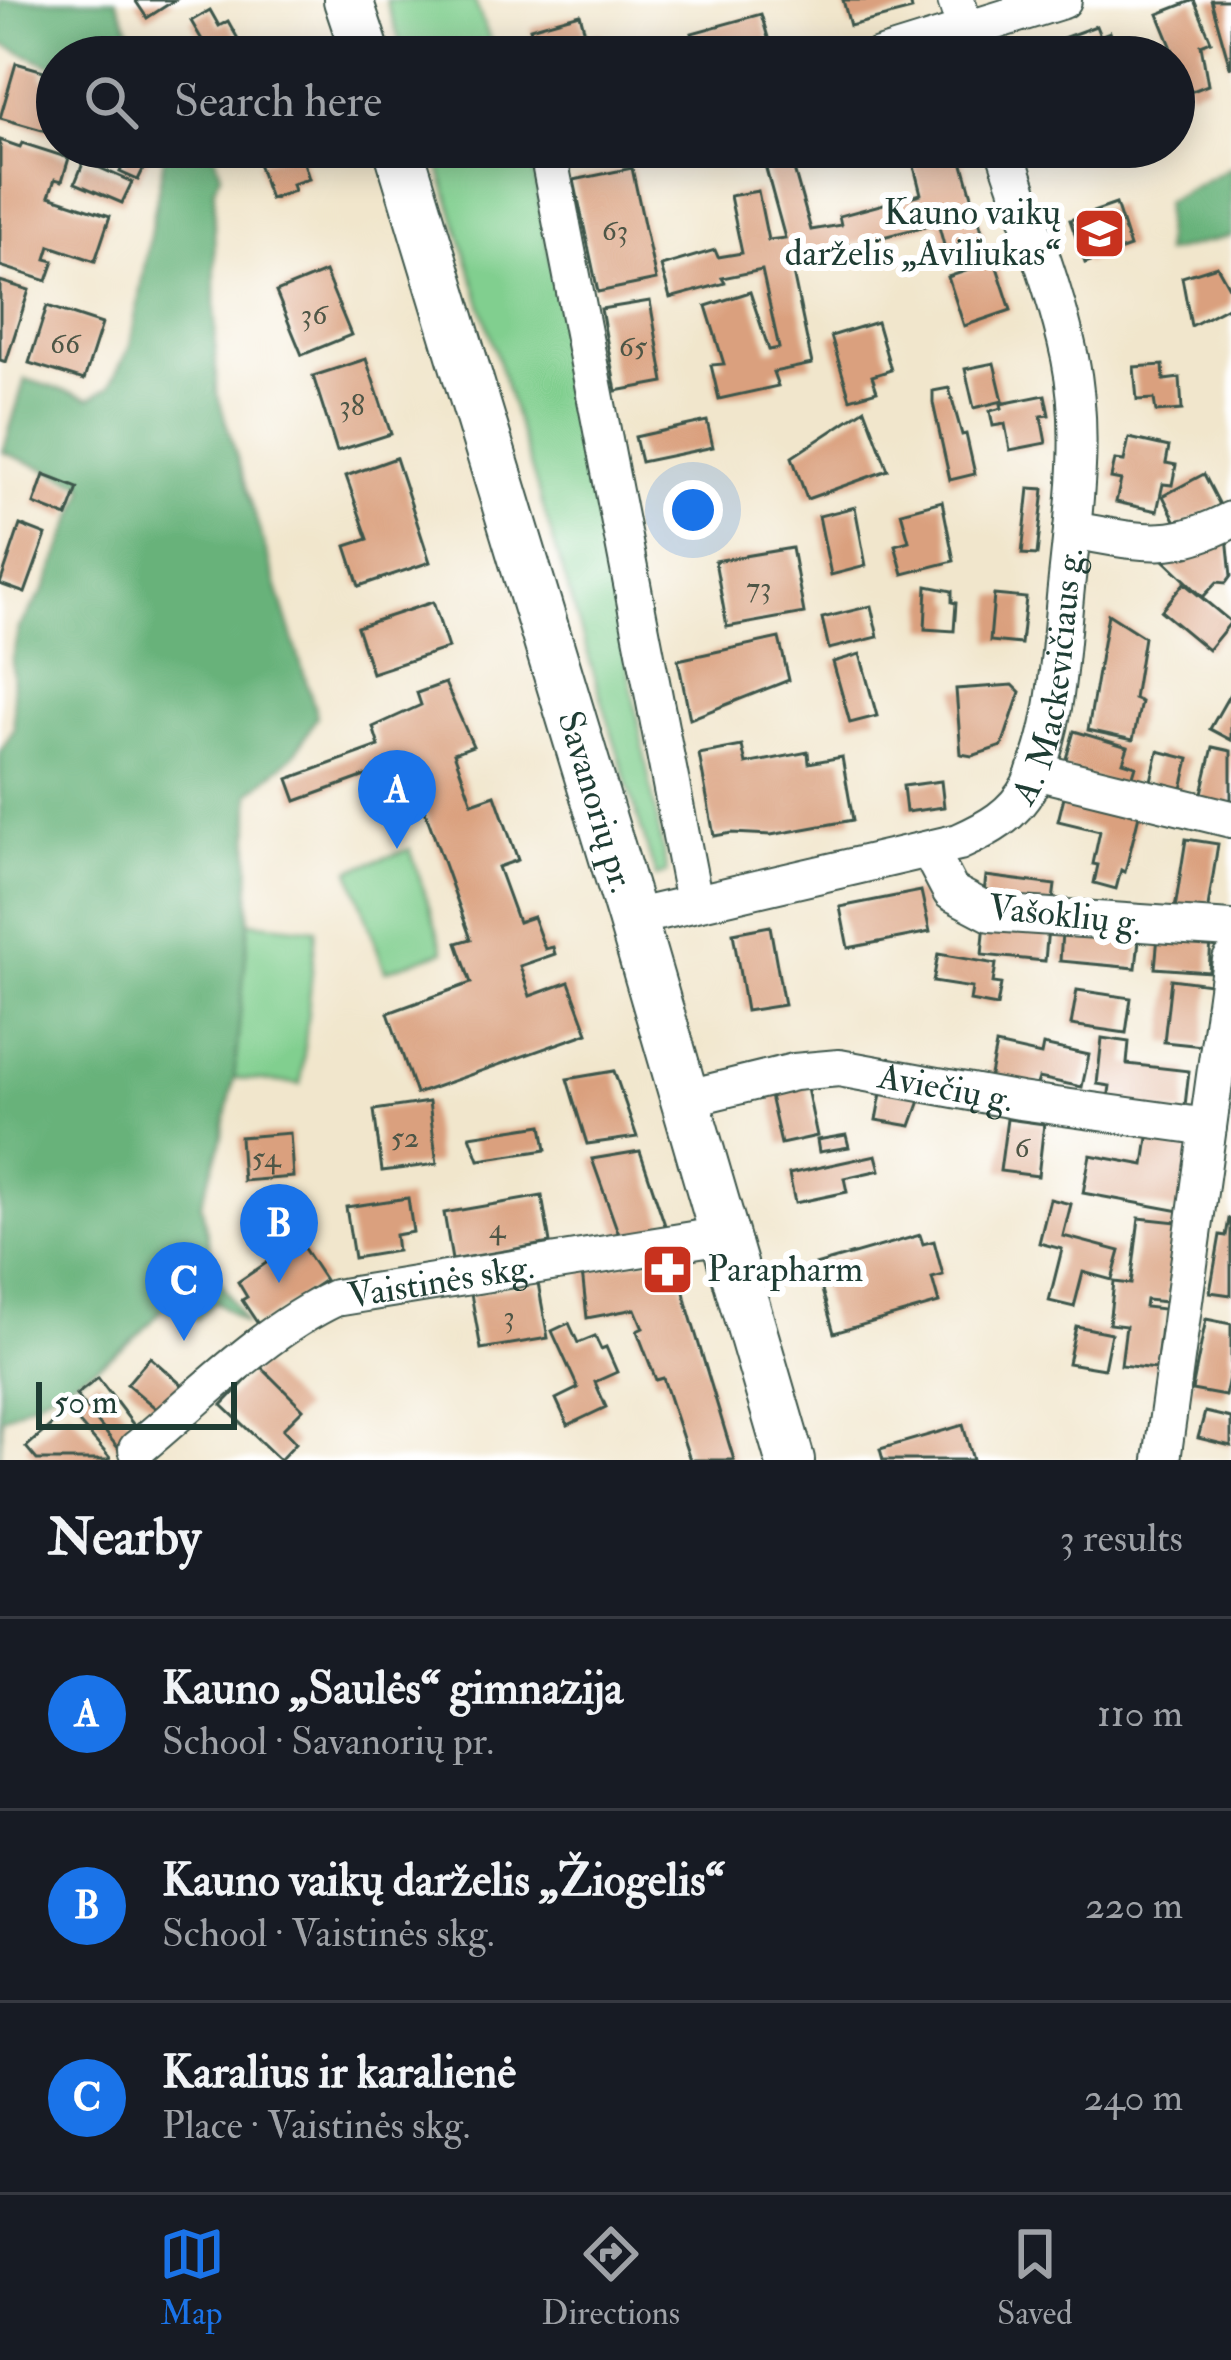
<!DOCTYPE html>
<html lang="en">
<head>
<meta charset="utf-8">
<style>
  body { margin:0; font-family:"IM FELL Double Pica",serif; background:#20242c; color:#f1f3f6 }
  .scale { position:absolute; left:36px; bottom:30px; width:201px; box-sizing:border-box; padding-left:12px; border:6px solid #1f3d34; border-top:0; font-size:33px; line-height:42px; white-space:nowrap; color:#1f3d34; -webkit-text-stroke:9px #fff; paint-order:stroke }
  .you { position:absolute; left:693px; top:510px; width:42px; height:42px; margin:-30px; border:9px solid #fff; border-radius:50%; background:#1a73e8; box-shadow:0 0 0 18px #1a73e833 }
  .badge { display:grid; place-items:center; width:78px; height:78px; border-radius:50%; background:#1a73e8; color:#fff; font-size:39px; font-weight:700 }
  .pin { position:absolute; translate:-50% -99px; filter:drop-shadow(0 3px 6px #0008) }
  .pin::after { content:''; position:absolute; top:63px; width:42px; height:36px; background:inherit; clip-path:polygon(0 0,100% 0,50% 100%) }
  .list { margin:0; padding:0; list-style:none }
  h2 { display:flex; justify-content:space-between; align-items:center; height:156px; margin:0; padding:0 48px; font-size:51px }
  h2 small { font-size:39px; font-weight:400; color:#9ea1a6 }
  .list li { display:grid; grid-template-columns:78px 1fr auto; gap:36px; align-items:center; box-sizing:border-box; height:192px; padding:0 48px; border-top:3px solid #363941 }
  .list b { display:block; font-size:45px; white-space:nowrap }
  .list p { margin:0; font-size:39px; white-space:nowrap; color:#9ea1a6 }
  .list em { font-size:39px; font-style:normal; color:#9ea1a6 }
  .icon { flex:none; width:66px; height:66px; fill:none; stroke:currentColor; stroke-width:2; stroke-linecap:round; stroke-linejoin:round }
  .map { position:relative; flex:none; width:1231px; height:1460px; overflow:hidden }
  .search { position:absolute; background:#171b24; box-shadow:0 6px 30px #0003; left:36px; right:36px; top:36px; height:132px; display:flex; align-items:center; gap:30px; box-sizing:border-box; padding:0 42px; border-radius:66px; color:#9ea1a6; font-size:45px }
  .sheet { height:732px; background:#171b24 }
  nav { display:flex; justify-content:space-around; align-items:center; box-sizing:border-box; height:168px; border-top:3px solid #363941; background:#171b24; font-size:33px; color:#9ea1a6 }
  nav a { display:grid; justify-items:center; gap:6px }
  nav .on { color:#1a73e8 }
  .map>svg:first-child { display:block }
</style>
</head>
<body>
<div class="map">
<svg width="1231" height="1460" viewBox="0 0 1231 1460">
  <rect width="100%" height="100%" fill="#fff"/>
  <filter id="ink" filterUnits="userSpaceOnUse"><feTurbulence type="fractalNoise" baseFrequency=".00833" numOctaves="2"/><feDisplacementMap in="SourceGraphic" scale="24" xChannelSelector="R" yChannelSelector="G"/><feConvolveMatrix kernelMatrix="1 2 1 2 8 2 1 2 1" color-interpolation-filters="sRGB"/></filter>
  <filter id="wash" filterUnits="userSpaceOnUse"><feTurbulence type="fractalNoise" baseFrequency=".004" numOctaves="4" result="noise"/><feDisplacementMap in="SourceGraphic" scale="48" xChannelSelector="R" yChannelSelector="G"/><feGaussianBlur stdDeviation="2.7" result="paint"/><feColorMatrix in="noise" values="0 0 0 0 0 0 0 0 0 0 0 0 0 0 0 0 0 1.4 0 .05"/><feComposite in="paint" operator="in"/></filter>
  <g filter="url(#wash)">
    <rect width="100%" height="100%" fill="#f1e6cc"/>
    <g fill="#81cf8f" stroke="#508662" stroke-width="3">
      <polygon points="386,0 474,0 497,57 405,57"/>
      <polygon points="433,147 529,147 667,873 656,877"/>
      <polygon points="410,849 444,951 385,971 350,870"/>
      <polygon points="249,922 316,929 301,1084 234,1078"/>
    </g>
    <g fill="#68b27a" stroke="#447857" stroke-width="3">
      <polygon points="0,0 116,0 128,27 149,57 57,57 57,68 0,43"/>
      <path d="M166,147H212L221,174L214,188L216,390L317,716L295,754L250,793L249,922L234,1078L219,1149L201,1203L215,1272L246,1324L215,1301L197,1319L162,1309C122,1361 58,1387 2,1418L0,1460V752L14,729L12,658L19,628L46,587L85,489L83,484L3,452L25,379L90,399L109,387L130,346Z"/>
      <polygon points="1231,167 1231,236 1164,253 1165,202"/>
    </g>
    <g id="blocks">
      <g fill="#daa07e">
        <polygon points="135,0 175,0 147,18"/>
        <polygon points="843,0 910,0 912,10 850,26"/>
        <polygon points="1194,0 1211,41 1201,45 1208,85 1190,92 1158,14"/>
        <polygon points="1211,0 1231,0 1231,67 1230,67"/>
        <polygon points="210,10 219,26 228,21 242,46 224,57 212,57 191,21"/>
        <polygon points="580,14 586,37 601,33 607,55 538,57 530,28"/>
        <polygon points="761,14 772,51 750,57 699,57 692,33"/>
        <polygon points="1096,26 1100,36 1110,32 1118,53 1106,57 1011,57"/>
        <polygon points="16,63 44,71 42,78 57,83 57,108 49,132 0,118"/>
        <polygon points="0,140 20,147 22,143 69,158 62,181 55,179 49,196 110,216 95,261 50,246 46,259 54,261 47,281 0,266"/>
        <polygon points="131,147 154,147 138,180 120,172"/>
        <polygon points="760,147 799,147 804,163 793,166 811,230 841,225 839,216 921,194 909,147 958,147 984,238 945,249 938,223 847,246 847,251 791,263 812,364 773,372 778,386 719,399 711,365 724,364 706,306 750,292 769,350 779,348 762,270 722,278 725,283 670,298 661,266 715,250 718,257 742,253 730,196 758,191 768,240 785,238"/>
        <polygon points="300,150 309,179 292,184 294,191 270,199 258,163"/>
        <polygon points="84,161 132,182 122,203 75,183"/>
        <polygon points="632,168 656,280 598,292 574,180"/>
        <polygon points="1116,204 1130,247 1085,263 1070,220"/>
        <polygon points="995,261 1011,310 964,326 948,277"/>
        <polygon points="1217,266 1231,291 1231,305 1191,326 1182,277"/>
        <polygon points="325,272 351,335 302,355 276,292"/>
        <polygon points="0,281 29,290 6,362 0,360"/>
        <polygon points="650,301 664,382 616,391 601,309"/>
        <polygon points="47,306 102,324 84,380 29,363"/>
        <polygon points="877,322 891,370 872,376 877,391 850,399 831,336"/>
        <polygon points="366,359 391,434 337,451 313,376"/>
        <polygon points="994,363 1003,401 974,408 965,369"/>
        <polygon points="1163,365 1164,380 1180,378 1182,410 1156,412 1154,399 1137,400 1134,367"/>
        <polygon points="949,388 962,435 966,434 975,474 950,480 933,403 933,391"/>
        <polygon points="1045,395 1049,415 1041,416 1046,443 1010,450 1005,424 993,426 990,411 1002,408 1001,404"/>
        <polygon points="865,409 888,470 807,499 792,457"/>
        <polygon points="707,421 713,447 641,462 635,437"/>
        <polygon points="1129,438 1169,447 1166,463 1176,465 1172,485 1163,484 1157,511 1116,502 1121,480 1111,478 1115,460 1124,461"/>
        <polygon points="396,458 430,562 359,586 346,546 368,539 346,476"/>
        <polygon points="1204,474 1220,505 1178,526 1163,496"/>
        <polygon points="44,475 78,488 67,517 34,504"/>
        <polygon points="1029,488 1044,489 1037,555 1022,554"/>
        <polygon points="942,501 954,561 903,574 895,545 909,541 901,512"/>
        <polygon points="855,507 866,566 831,575 819,516"/>
        <polygon points="20,525 46,535 25,593 0,584"/>
        <polygon points="1227,536 1231,576 1226,583 1217,582 1203,597 1162,558"/>
        <polygon points="792,548 804,613 727,627 715,561"/>
        <polygon points="1184,583 1231,622 1208,650 1161,611"/>
        <polygon points="927,586 952,591 952,602 956,603 954,631 925,629"/>
        <polygon points="994,595 1026,598 1021,644 990,641"/>
        <polygon points="433,602 448,648 372,673 357,627"/>
        <polygon points="871,606 878,637 829,649 822,618"/>
        <polygon points="1108,614 1144,637 1134,699 1141,702 1133,740 1088,730"/>
        <polygon points="779,638 789,680 690,719 678,660"/>
        <polygon points="860,654 877,716 850,723 833,662"/>
        <polygon points="445,683 473,746 454,753 472,803 495,795 518,860 498,867 518,922 533,917 545,949 553,947 555,954 520,966 530,996 569,982 588,1033 416,1094 388,1013 471,983 457,943 471,939 407,761 296,801 288,779 379,746 373,727 421,705 417,693"/>
        <polygon points="1013,685 1020,692 1002,746 972,756 961,754 956,689"/>
        <polygon points="1231,692 1231,740 1210,729"/>
        <polygon points="1074,731 1128,747 1123,762 1136,766 1129,789 1063,769"/>
        <polygon points="742,746 746,764 808,752 809,763 842,757 853,820 771,835 732,833 714,836 699,754"/>
        <polygon points="1213,747 1231,751 1231,809 1200,801"/>
        <polygon points="1158,751 1189,759 1180,797 1149,789"/>
        <polygon points="941,781 944,807 906,812 903,786"/>
        <polygon points="1066,789 1141,807 1125,872 1121,870 1116,889 1094,883 1098,865 1093,864 1100,831 1058,821"/>
        <polygon points="1186,839 1218,844 1206,920 1174,915"/>
        <polygon points="986,876 1055,885 1052,909 983,901"/>
        <polygon points="921,891 930,932 848,948 840,907"/>
        <polygon points="985,922 1048,928 1045,961 982,955"/>
        <polygon points="770,926 784,1005 746,1011 733,933"/>
        <polygon points="1062,933 1139,940 1136,968 1060,961"/>
        <polygon points="1158,936 1211,939 1209,972 1155,968"/>
        <polygon points="938,954 996,964 993,983 1001,984 997,1006 970,1001 972,988 933,982"/>
        <polygon points="1171,979 1210,984 1203,1046 1164,1042"/>
        <polygon points="1077,990 1131,998 1126,1033 1071,1025"/>
        <polygon points="1102,1038 1129,1042 1127,1064 1189,1071 1184,1114 1107,1106 1110,1086 1097,1084"/>
        <polygon points="996,1045 1041,1055 1043,1045 1089,1055 1082,1087 1039,1078 1035,1091 989,1080"/>
        <polygon points="614,1071 637,1137 587,1144 567,1079"/>
        <polygon points="805,1079 817,1136 781,1144 768,1087"/>
        <polygon points="882,1088 922,1095 911,1126 876,1120"/>
        <polygon points="429,1102 437,1164 382,1171 374,1110"/>
        <polygon points="1007,1119 1044,1124 1038,1176 1000,1171"/>
        <polygon points="542,1125 546,1150 479,1160 470,1136"/>
        <polygon points="1149,1131 1193,1139 1180,1211 1083,1193 1090,1155 1144,1165"/>
        <polygon points="290,1133 293,1177 243,1181 240,1137"/>
        <polygon points="846,1135 849,1147 819,1152 817,1140"/>
        <polygon points="640,1151 667,1231 619,1235 592,1159"/>
        <polygon points="876,1155 880,1170 844,1178 847,1192 795,1203 789,1174"/>
        <polygon points="542,1196 550,1243 452,1260 444,1213"/>
        <polygon points="408,1198 413,1232 395,1235 397,1251 354,1258 346,1207"/>
        <polygon points="1050,1199 1071,1204 1063,1236 1120,1251 1112,1280 1083,1272 1074,1307 1049,1301 1062,1249 1039,1243"/>
        <polygon points="1139,1218 1177,1222 1167,1302 1146,1300 1145,1307 1163,1309 1156,1369 1121,1365 1126,1326 1109,1324 1114,1282 1131,1284"/>
        <polygon points="1229,1219 1231,1220 1231,1295 1210,1292 1220,1235 1226,1236"/>
        <polygon points="920,1235 923,1244 934,1241 943,1275 932,1278 939,1303 834,1333 815,1265"/>
        <polygon points="299,1241 325,1280 258,1324 242,1300 247,1297 238,1282"/>
        <polygon points="677,1255 686,1302 734,1460 690,1460 663,1378 656,1380 637,1331 643,1328 635,1309 587,1318 582,1271"/>
        <polygon points="538,1283 548,1338 481,1349 471,1294"/>
        <polygon points="1206,1319 1231,1324 1231,1368 1225,1396 1192,1390"/>
        <polygon points="569,1323 578,1343 595,1336 601,1349 606,1347 617,1372 595,1382 606,1407 568,1425 556,1399 578,1388 552,1331"/>
        <polygon points="1076,1326 1111,1333 1104,1369 1068,1363"/>
        <polygon points="150,1357 183,1386 160,1412 127,1384"/>
        <polygon points="260,1366 303,1409 283,1429 296,1443 280,1460 222,1405"/>
        <polygon points="98,1378 139,1432 118,1448 76,1395"/>
        <polygon points="68,1410 110,1458 107,1460 37,1460 26,1447"/>
        <polygon points="1205,1412 1231,1418 1231,1446 1198,1438"/>
        <polygon points="963,1425 973,1460 883,1460 880,1449"/>
      </g>
    </g>
  </g>
  <g filter="url(#ink)">
    <use href="#blocks" fill-opacity="0" stroke="#3e564b" stroke-width="3"/>
    <g fill="none" stroke-linecap="round" stroke-linejoin="round">
      <defs>
        <g id="minor">
          <polyline points="956,0 974,57"/>
          <polyline points="879,57 1063,0"/>
          <polyline points="552,147 547,148 694,902"/>
          <path d="M1072,530C1138,541 1168,553 1231,520"/>
          <polyline points="1035,771 1231,819"/>
          <polyline points="929,850 951,892 991,913 1231,929"/>
          <path id="s1" d="M632,918L959,842C988,829 1014,815 1029,786C1057,730 1059,658 1065,597C1073,518 1086,436 1070,358C1055,287 1026,216 1004,147"/>
          <path id="s2" d="M684,1099L794,1072L839,1068L1020,1101L1208,1127"/>
          <path id="s3" d="M137,1449C199,1398 261,1333 335,1298L724,1235"/>
          <polyline points="1162,1460 1231,960"/>
        </g>
        <g id="major">
          <polyline points="348,0 367,57"/>
          <path id="s4" d="M398,147L632,918L790,1460"/>
        </g>
      </defs>
      <use href="#minor" stroke="#3e564b" stroke-width="40"/>
      <use href="#major" stroke="#3e564b" stroke-width="52"/>
      <use href="#minor" stroke="#fff" stroke-width="36"/>
      <use href="#major" stroke="#fff" stroke-width="48"/>
    </g>
  </g>
  <defs>
    <symbol id="school-square" viewBox="-11 -11 22 22"><rect x="-9" y="-9" width="18" height="18" rx="4" fill="#c8321e" stroke="#fff"/><path d="M0-5L7-2L0 1L-7-2ZM-4 1L0 2.5L4 1V4Q0 6-4 4Z" fill="#fff"/></symbol>
    <symbol id="pharmacy-square" viewBox="-11 -11 22 22"><rect x="-9" y="-9" width="18" height="18" rx="4" fill="#c8321e" stroke="#fff"/><path d="M-2-6h4v4h4v4h-4v4h-4v-4h-4v-4h4Z" fill="#fff"/></symbol>
  </defs>
  <g fill-rule="evenodd">
    <use href="#school-square" x="1070" y="204" width="59" height="59"/>
    <use href="#pharmacy-square" x="638" y="1240" width="59" height="59"/>
  </g>
  <g text-anchor="middle" dominant-baseline="central" stroke-width="12" stroke-linejoin="round" paint-order="stroke">
    <g font-size="30" fill="#4e5646">
      <text x="615" y="230">63</text>
      <text x="314" y="314">36</text>
      <text x="65" y="343">66</text>
      <text x="633" y="346">65</text>
      <text x="352" y="405">38</text>
      <text x="759" y="587">73</text>
      <text x="405" y="1137">52</text>
      <text x="1022" y="1147">6</text>
      <text x="266" y="1157">54</text>
      <text x="497" y="1228">4</text>
      <text x="509" y="1316">3</text>
    </g>
    <g font-size="36" fill="#1f3d34" stroke="#fff" text-anchor="end">
      <text x="1061" y="212">Kauno vaikų<tspan x="1061" dy="41">darželis „Aviliukas“</tspan></text>
      <text x="707" y="1269" text-anchor="start">Parapharm</text>
    </g>
    <g font-size="36" fill="#1f3d34" stroke="#fff">
      <text stroke="none"><textPath href="#s1" startOffset="540">A. Mackevičiaus g.</textPath></text>
      <text stroke="none"><textPath href="#s4" startOffset="684">Savanorių pr.</textPath></text>
      <text transform="translate(1065 915) rotate(6)">Vašoklių g.</text>
      <text stroke="none"><textPath href="#s2" startOffset="267">Aviečių g.</textPath></text>
      <text stroke="none"><textPath href="#s3" startOffset="357">Vaistinės skg.</textPath></text>
    </g>
  </g>
</svg>
<div class="scale">50 m</div>
<div class="you"></div>
<div class="pin badge" style="left:397px;top:849px">A</div>
<div class="pin badge" style="left:279px;top:1283px">B</div>
<div class="pin badge" style="left:184px;top:1341px">C</div>
<div class="search"><svg class="icon" aria-label="search" viewBox="0 0 24 24"><circle cx="10" cy="10" r="6"/><path d="M15 15l6 6"/></svg>Search here</div>
</div>
<section class="sheet">
<h2>Nearby<small>3 results</small></h2>
<ul class="list">
<li><span class="badge">A</span><div><b>Kauno „Saulės“ gimnazija</b><p>School · Savanorių pr.</p></div><em>110 m</em></li>
<li><span class="badge">B</span><div><b>Kauno vaikų darželis „Žiogelis“</b><p>School · Vaistinės skg.</p></div><em>220 m</em></li>
<li><span class="badge">C</span><div><b>Karalius ir karalienė</b><p>Place · Vaistinės skg.</p></div><em>240 m</em></li>
</ul>
</section>
<nav>
<a class="on"><svg class="icon" aria-label="map" viewBox="0 0 24 24"><path d="M3 6l6-2 6 2 6-2v14l-6 2-6-2-6 2zM9 4v14M15 6v14"/></svg>Map</a>
<a><svg class="icon" aria-label="directions" viewBox="0 0 24 24"><path d="M12 3l9 9-9 9-9-9zM9 14v-3h6M13 9l2 2-2 2"/></svg>Directions</a>
<a><svg class="icon" aria-label="saved" viewBox="0 0 24 24"><path d="M7 4h10v16l-5-4-5 4z"/></svg>Saved</a>
</nav>
</body>
</html>
